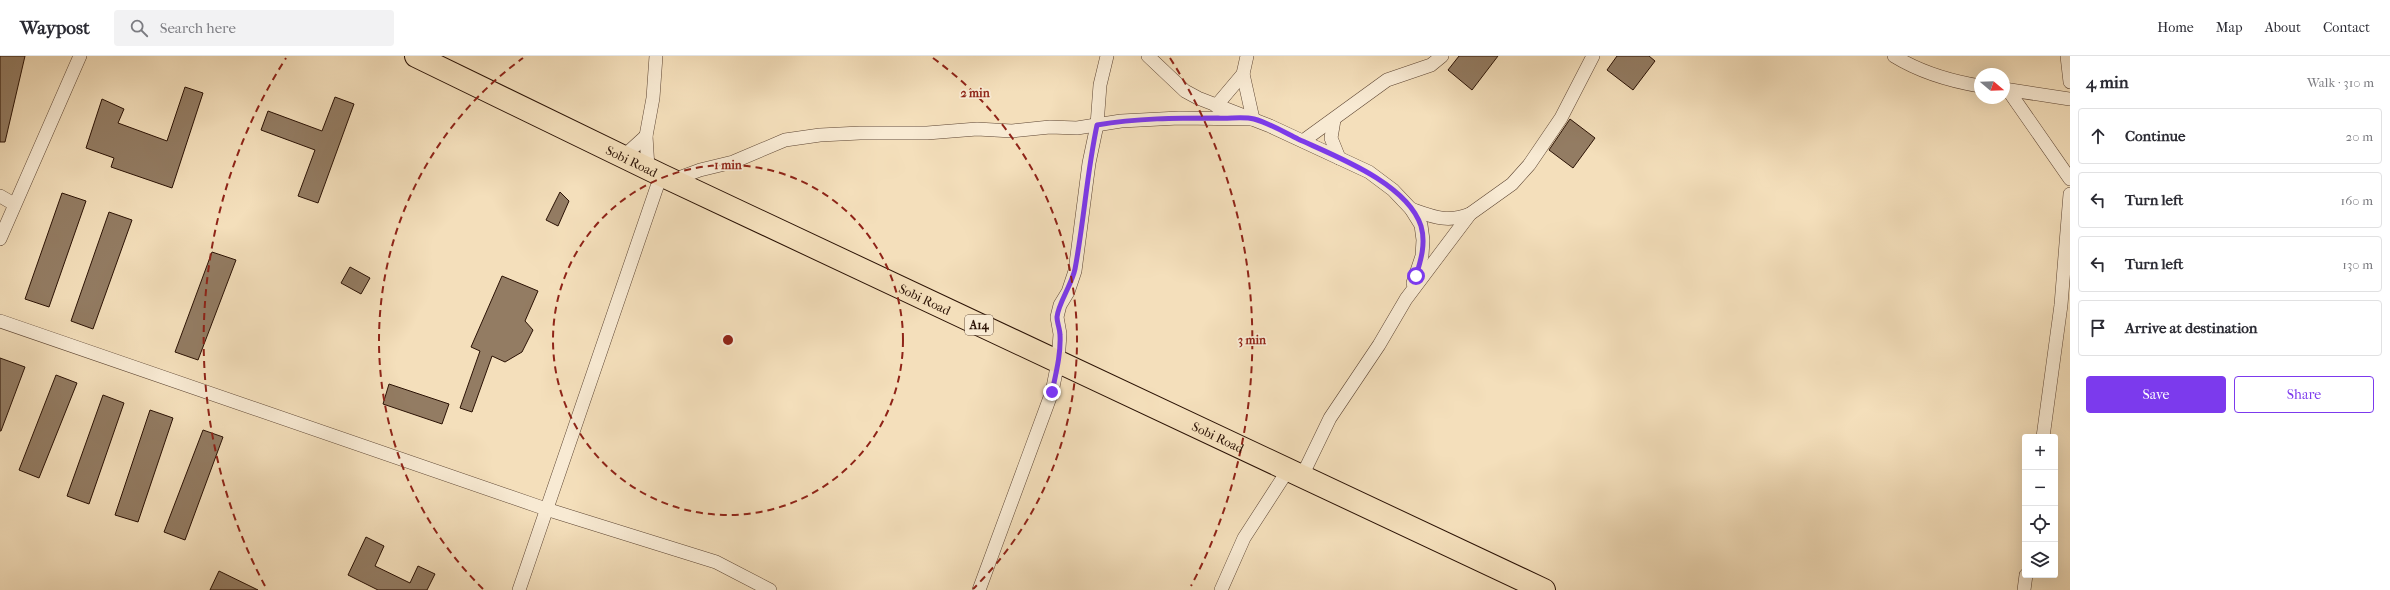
<!DOCTYPE html>
<html lang="en">
<head>
<meta charset="utf-8">
<style>
  body { margin:0; font-family:"IM FELL French Canon",serif; background:#f2f2f3; color:#2b2b33 }
  .controls { position:absolute; right:12px; bottom:12px; display:grid; overflow:hidden; border-radius:4px; box-shadow:0 4px 16px #0002 }
  .controls button { width:36px; height:36px; display:grid; place-items:center; padding:0; border:0; border-bottom:1px solid #e1e1e2; background:#fff; color:#2b2b33; font:20px sans-serif }
  .compass { position:absolute; left:1974px; top:12px; width:36px; height:36px; border-radius:50%; background:#fff; box-shadow:0 4px 16px #0002; rotate:109deg }
  .stop { position:absolute; width:12px; height:12px; margin:-9px; border:3px solid #7c3aed; border-radius:50%; background:#fff }
  .stop.end { background:#7c3aed; border-color:#fff; box-shadow:0 1px 4px #0008 }
  .list { margin:0; padding:0; list-style:none }
  h2 { display:flex; justify-content:space-between; align-items:center; height:52px; margin:0; padding:0 16px; font-size:17px }
  h2 small { font-size:13px; font-weight:400; color:#7c7c81 }
  .list li { display:grid; grid-template-columns:26px 1fr auto; gap:12px; align-items:center; box-sizing:border-box; height:56px; margin:0 8px 8px; padding:0 8px; border:1px solid #e1e1e2; border-radius:4px }
  .list b { display:block; font-size:15px; white-space:nowrap }
  .list em { font-size:13px; font-style:normal; color:#7c7c81 }
  .actions { display:flex; gap:8px; padding:12px 16px }
  .actions a { flex:1; padding:9px 0; border:1px solid #7c3aed; border-radius:4px; text-align:center; font-size:14px; color:#7c3aed }
  .actions .main { background:#7c3aed; color:#fff }
  .icon { flex:none; width:22px; height:22px; fill:none; stroke:currentColor; stroke-width:2; stroke-linecap:round; stroke-linejoin:round }
  .map { position:relative; flex:none; width:2070px; height:534px; overflow:hidden }
  header { display:flex; align-items:center; gap:24px; box-sizing:border-box; height:56px; padding:0 20px; background:#fff; border-bottom:1px solid #e1e1e2 }
  header strong { font-size:19px }
  nav { display:flex; gap:22px; margin-inline-start:auto; font-size:14px }
  .search { width:280px; height:36px; background:#f2f2f3; display:flex; align-items:center; gap:10px; box-sizing:border-box; padding:0 14px; border-radius:4px; color:#7c7c81; font-size:15px }
  main { display:flex }
  aside { flex:1; background:#fff }
  .map>svg:first-child { display:block }
</style>
</head>
<body>
<header>
<strong>Waypost</strong>
<div class="search"><svg class="icon" aria-label="search" viewBox="0 0 24 24"><circle cx="10" cy="10" r="6"/><path d="M15 15l6 6"/></svg>Search here</div>
<nav><a>Home</a><a>Map</a><a>About</a><a>Contact</a></nav>
</header>
<main>
<div class="map">
<svg width="2070" height="534" viewBox="0 0 2070 534">
  <rect width="100%" height="100%" fill="#f4dfbb"/>
  <filter id="stains"><feTurbulence type="fractalNoise" baseFrequency=".005" numOctaves="4"/><feColorMatrix values="0 0 0 0 .2 0 0 0 0 .09 0 0 0 0 .02 0 0 0 .5 -.17"/></filter>
  <radialGradient id="worn" r=".72"><stop offset=".6" stop-color="#630" stop-opacity="0"/><stop offset="1" stop-color="#630" stop-opacity=".3"/></radialGradient>
  <g fill="#937c63" stroke="#2a1104">
    <polygon points="0,0 25,0 5,86 0,86"/>
    <polygon points="1459,0 1498,0 1472,34 1448,14"/>
    <polygon points="1617,0 1649,0 1655,5 1633,34 1607,14"/>
    <polygon points="185,31 203,37 172,132 111,111 114,102 86,92 102,43 124,53 118,67 167,85"/>
    <polygon points="335,41 354,48 318,147 298,140 315,94 261,74 268,55 322,75"/>
    <polygon points="1570,63 1595,82 1573,112 1549,94"/>
    <polygon points="560,136 569,145 558,170 546,164"/>
    <polygon points="62,137 86,145 49,251 25,243"/>
    <polygon points="109,156 132,164 93,273 71,265"/>
    <polygon points="212,196 236,204 198,304 175,296"/>
    <polygon points="350,211 370,222 361,238 341,227"/>
    <polygon points="502,220 538,235 525,265 533,274 522,296 505,306 492,300 472,356 460,352 480,295 471,291"/>
    <polygon points="0,302 25,311 1,375 0,375"/>
    <polygon points="56,319 77,327 39,422 19,414"/>
    <polygon points="389,328 449,348 442,368 383,348"/>
    <polygon points="103,339 124,347 89,448 67,440"/>
    <polygon points="150,354 173,362 138,466 115,459"/>
    <polygon points="203,374 223,381 185,484 164,476"/>
    <polygon points="366,481 384,490 375,510 410,527 418,510 435,518 427,534 378,534 348,519"/>
    <polygon points="219,515 258,534 210,534"/>
  </g>
  <g fill="none" stroke-linecap="round" stroke-linejoin="round">
    <defs>
      <g id="street">
        <polyline points="1148,0 1185,35 1198,42 1270,70 1369,116 1393,134 1411,153 1421,169 1423,184 1422,200 1413,227"/>
        <path d="M1894,0C1920,16 1950,25 1980,30"/>
        <polyline points="2067,0 2070,26"/>
        <polyline points="2004,33 2070,43"/>
        <polyline points="2008,34 2070,123"/>
        <polyline points="1216,50 1243,18 1247,0"/>
        <polyline points="1334,64 1331,82 1339,102"/>
        <polyline points="1303,85 1387,24 1431,9 1442,0"/>
        <polyline points="623,101 646,80"/>
        <polyline points="648,112 646,80 653,42 656,0"/>
        <polyline points="673,124 700,114 733,106 785,84 820,79 860,77 927,77 977,73 1012,75 1050,71 1077,72 1121,65 1179,62 1253,63 1243,18"/>
        <polyline points="0,140 14,148"/>
        <path d="M1411,153C1434,161 1447,167 1470,158"/>
        <polyline points="0,183 80,0"/>
        <polyline points="0,265 546,453 716,506 770,534"/>
        <polyline points="2043,381 2061,249 2070,138"/>
        <polyline points="1302,420 1330,362 1379,289 1406,243 1470,158 1512,128 1529,109 1561,62 1593,0"/>
        <polyline points="519,534 661,119"/>
        <polyline points="979,534 1052,336 1058,306 1060,278 1057,261 1060,249 1068,236 1075,215 1089,107 1097,69 1100,29 1107,0"/>
        <polyline points="1221,534 1244,482 1288,414"/>
        <polyline points="2024,534 2026,519"/>
      </g>
      <g id="highway">
        <path id="s1" d="M416,0L661,119L1544,534"/>
      </g>
    </defs>
    <use href="#street" stroke="#5c4432" stroke-width="14"/>
    <use href="#highway" stroke="#2a1104" stroke-width="24"/>
    <use href="#street" stroke="#f8ead3" stroke-width="13"/>
    <use href="#highway" stroke="#f4dfbb" stroke-width="22"/>
  </g>
  <g fill="none" stroke-linecap="round" stroke-linejoin="round">
    <path stroke="#7c3aed" stroke-width="5" d="M1052,336C1056,317 1061,298 1060,279C1060,273 1057,267 1057,261C1058,248 1072,228 1075,213C1084,165 1087,116 1097,69C1137,62 1177,62 1218,62C1229,63 1243,60 1254,63C1269,67 1284,76 1298,83C1335,100 1407,127 1421,170C1426,187 1421,204 1416,220"/>
  </g>
  <g fill="none" stroke="#8f2418" stroke-width="2" stroke-dasharray="7 5">
    <circle cx="728" cy="284" r="175"/>
    <path d="M483 533A349 349 0 0 1 523 2M933 2A349 349 0 0 1 973 533"/>
    <path d="M265 530A524 524 0 0 1 286 2M1170 2A524 524 0 0 1 1191 530"/>
  </g>
  <g text-anchor="middle" dominant-baseline="central" stroke-width="3.5" stroke-linejoin="round" paint-order="stroke">
    <rect fill="#f8ead3" stroke="#685242" stroke-width="1" x="965" y="259" width="28" height="20" rx="3"/>
    <g font-size="12" font-weight="bold" fill="#2a1104">
      <text x="979" y="269">A14</text>
    </g>
    <g font-size="13" fill="#2a1104" stroke="#f8ead3">
      <text stroke="none"><textPath href="#s1" startOffset="240">Sobi Road</textPath></text>
      <text stroke="none"><textPath href="#s1" startOffset="564">Sobi Road</textPath></text>
      <text stroke="none"><textPath href="#s1" startOffset="888">Sobi Road</textPath></text>
    </g>
  </g>
  <circle cx="728" cy="284" r="6" fill="#8f2418" stroke="#f8ead3" stroke-width="2"/>
  <g font-size="12" text-anchor="middle" font-weight="bold" fill="#8f2418" stroke="#f8ead3" stroke-width="3.5" stroke-linejoin="round" paint-order="stroke">
    <text x="975" y="41">2 min</text>
    <text x="728" y="113">1 min</text>
    <text x="1252" y="288">3 min</text>
  </g>
  <rect width="100%" height="100%" filter="url(#stains)"/>
  <rect width="100%" height="100%" fill="url(#worn)"/>
</svg>
<div class="controls">
<button>+</button>
<button>−</button>
<button><svg class="icon" aria-label="locate" viewBox="0 0 24 24"><circle cx="12" cy="12" r="6"/><path d="M12 2v4M12 18v4M2 12h4M18 12h4"/></svg></button>
<button><svg class="icon" aria-label="layers" viewBox="0 0 24 24"><path d="M12 4l9 5-9 5-9-5zM3 14l9 5 9-5"/></svg></button>
</div>
<svg class="compass" viewBox="-18 -18 36 36"><path d="M0-13l5 13h-10z" fill="#e53935"/><path d="M0 13l5-13h-10z" fill="#7c7c81"/></svg>
<div class="stop" style="left:1416px;top:220px"></div>
<div class="stop end" style="left:1052px;top:336px"></div>
</div>
<aside>
<h2>4 min<small>Walk · 310 m</small></h2>
<ul class="list">
<li><svg class="icon" aria-label="ahead" viewBox="0 0 24 24"><path d="M12 20V5M6 11l6-6 6 6"/></svg><div><b>Continue</b></div><em>20 m</em></li>
<li><svg class="icon" aria-label="left" viewBox="0 0 24 24"><path d="M17 20v-9H6M10 6l-5 5 5 5"/></svg><div><b>Turn left</b></div><em>160 m</em></li>
<li><svg class="icon" aria-label="left" viewBox="0 0 24 24"><path d="M17 20v-9H6M10 6l-5 5 5 5"/></svg><div><b>Turn left</b></div><em>130 m</em></li>
<li><svg class="icon" aria-label="arrive" viewBox="0 0 24 24"><path d="M6 21V4h12l-3 4 3 4H6"/></svg><div><b>Arrive at destination</b></div></li>
</ul>
<div class="actions"><a class="main">Save</a><a>Share</a></div>
</aside>
</main>
</body>
</html>
